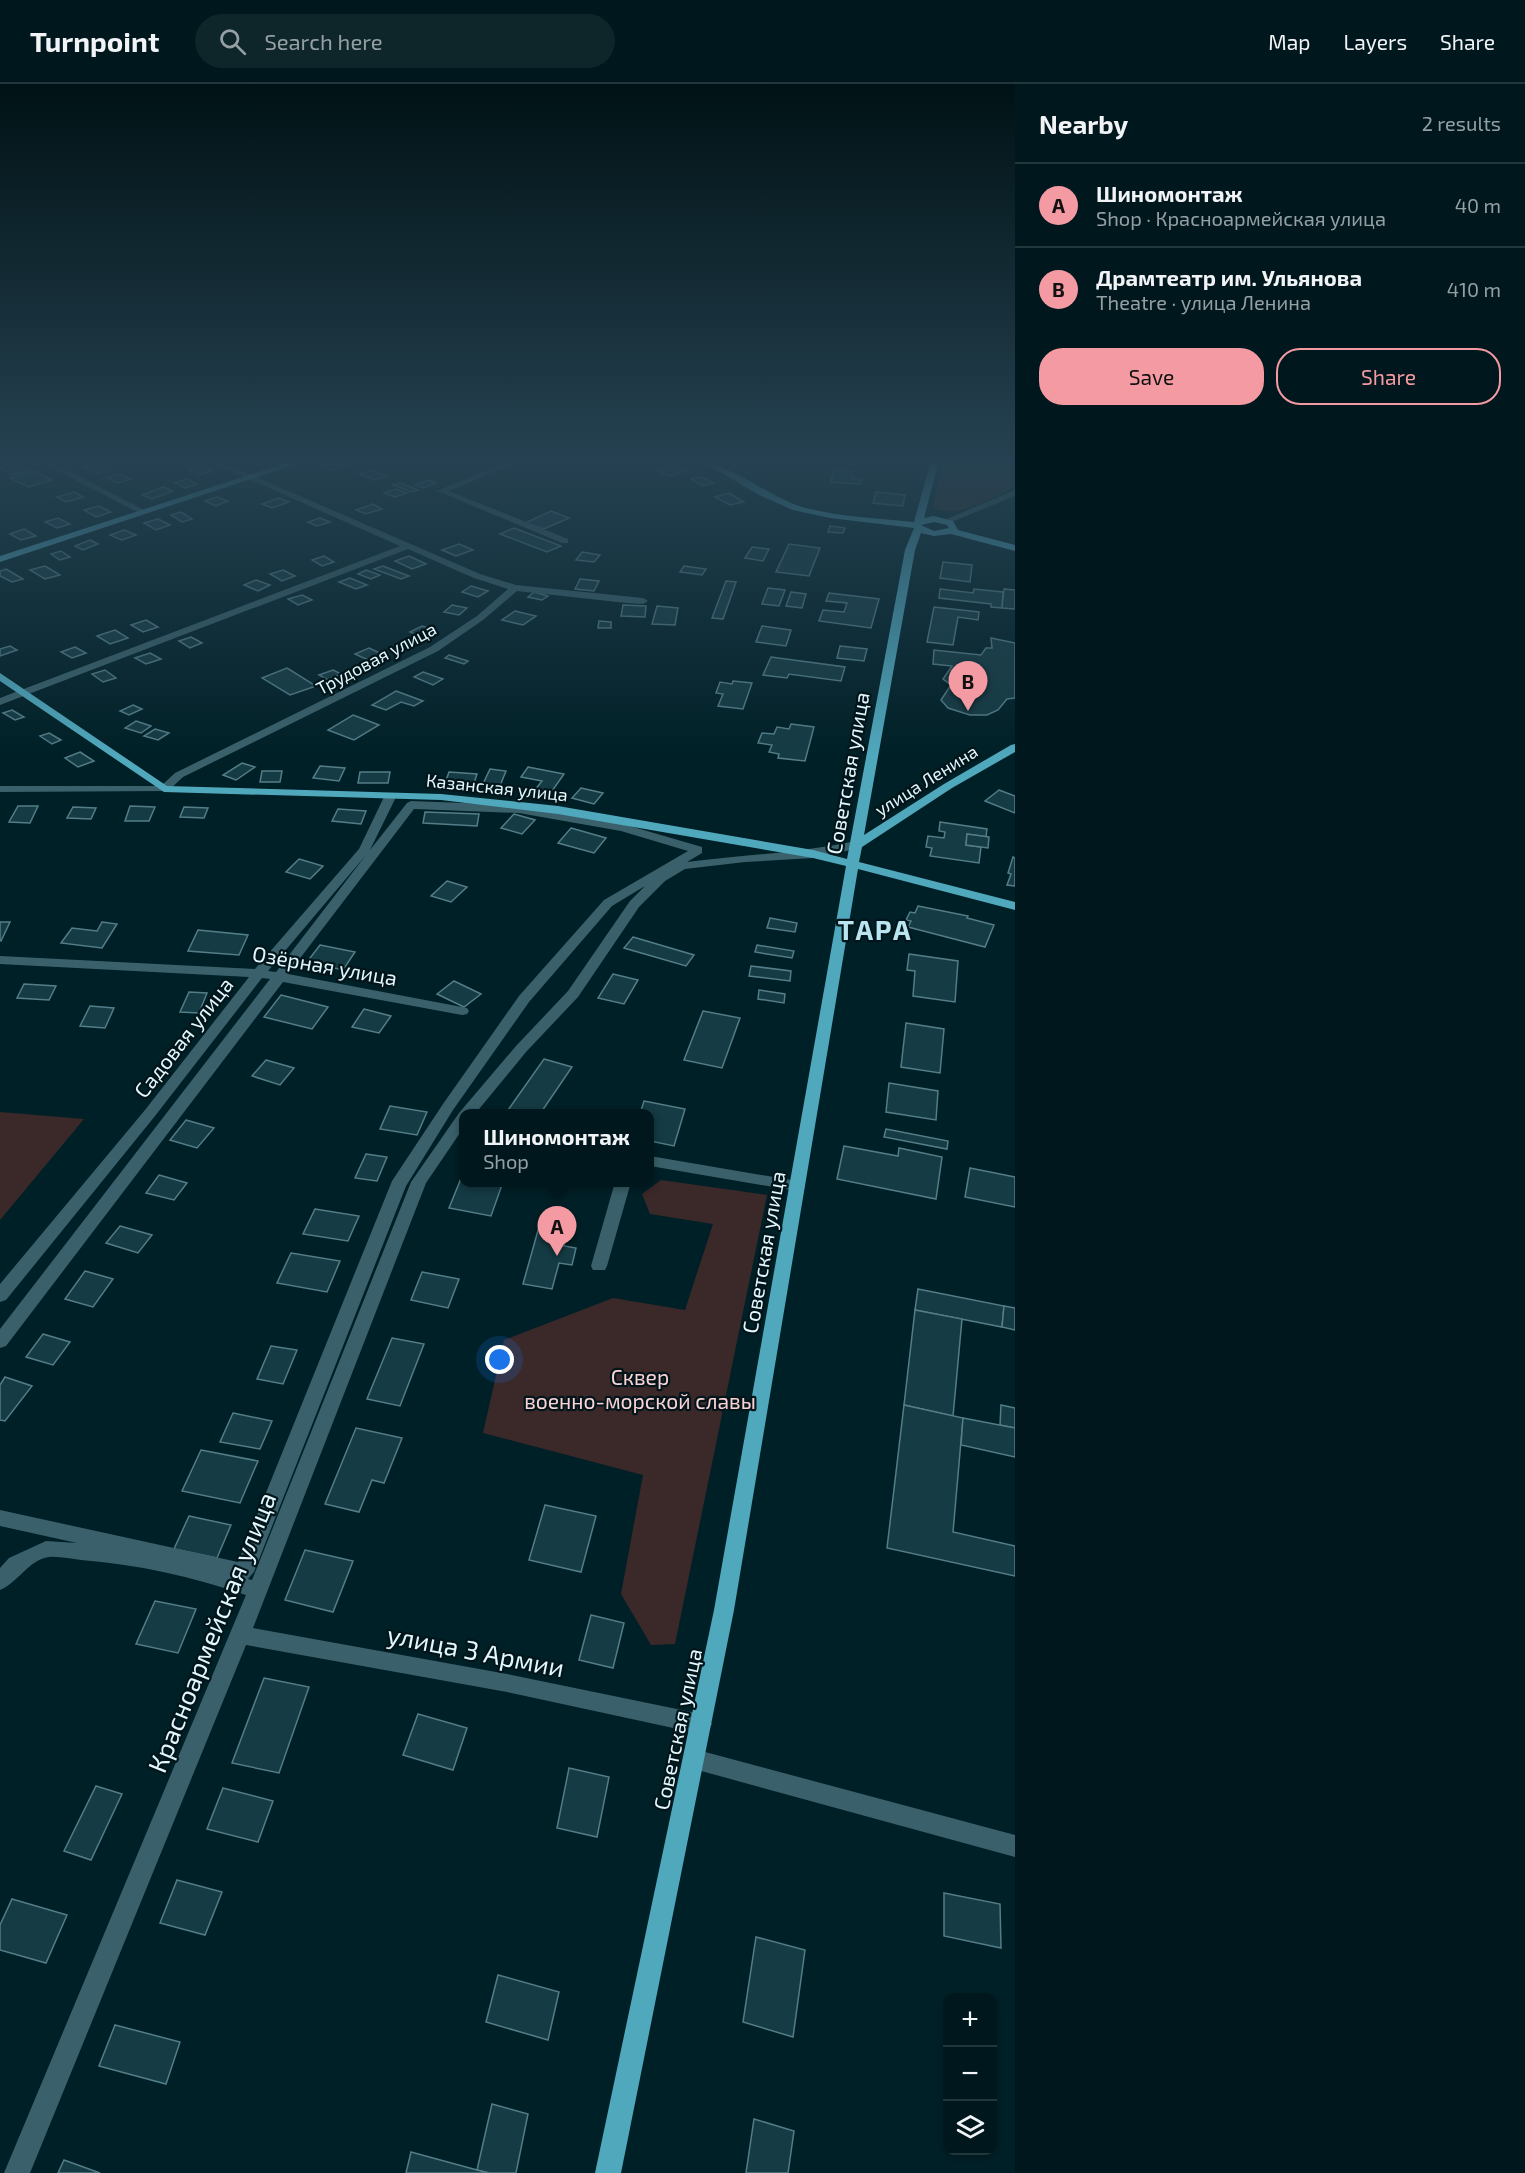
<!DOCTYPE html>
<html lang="en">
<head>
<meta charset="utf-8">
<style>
  body { margin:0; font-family:"Exo 2",sans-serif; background:#0e252a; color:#f1f3f6 }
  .controls { position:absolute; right:18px; bottom:18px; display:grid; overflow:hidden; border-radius:12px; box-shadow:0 3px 9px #0003 }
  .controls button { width:54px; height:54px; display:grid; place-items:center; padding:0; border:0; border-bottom:2px solid #22373b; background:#00181d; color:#f1f3f6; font:30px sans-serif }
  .you { position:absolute; left:500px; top:1276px; width:21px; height:21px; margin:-15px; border:4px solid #fff; border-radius:50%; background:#1a73e8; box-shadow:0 0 0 9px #1a73e833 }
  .badge { display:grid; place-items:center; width:39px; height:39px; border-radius:50%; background:#f49aa2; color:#111; font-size:20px; font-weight:700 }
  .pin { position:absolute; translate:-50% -50px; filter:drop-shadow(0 2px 3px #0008) }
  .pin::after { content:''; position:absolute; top:32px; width:21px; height:18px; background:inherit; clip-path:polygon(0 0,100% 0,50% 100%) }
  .popup { position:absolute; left:459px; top:1025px; width:195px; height:78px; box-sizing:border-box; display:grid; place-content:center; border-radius:12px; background:#00181d; filter:drop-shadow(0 2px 4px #0005); font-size:20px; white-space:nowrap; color:#95a0a4 }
  .popup b { font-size:22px; color:#f1f3f6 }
  .popup::after { content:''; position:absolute; left:50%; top:100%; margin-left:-12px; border:12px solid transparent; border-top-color:#00181d }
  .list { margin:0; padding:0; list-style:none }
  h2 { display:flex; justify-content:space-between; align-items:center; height:78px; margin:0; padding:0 24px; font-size:26px }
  h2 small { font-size:20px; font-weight:400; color:#95a0a4 }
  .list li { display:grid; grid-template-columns:39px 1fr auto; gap:18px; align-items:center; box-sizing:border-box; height:84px; padding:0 24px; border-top:2px solid #22373b }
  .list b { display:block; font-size:22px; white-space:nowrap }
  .list p { margin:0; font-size:20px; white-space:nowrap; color:#95a0a4 }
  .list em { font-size:20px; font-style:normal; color:#95a0a4 }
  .actions { display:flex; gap:12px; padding:18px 24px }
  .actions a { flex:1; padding:14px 0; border:2px solid #f49aa2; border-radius:24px; text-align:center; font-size:21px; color:#f49aa2 }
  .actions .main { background:#f49aa2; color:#111 }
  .icon { flex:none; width:33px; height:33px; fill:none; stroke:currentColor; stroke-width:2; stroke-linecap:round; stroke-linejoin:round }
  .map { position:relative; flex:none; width:1015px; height:2089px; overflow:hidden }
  header { display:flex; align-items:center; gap:36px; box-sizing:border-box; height:84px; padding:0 30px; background:#00181d; border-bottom:2px solid #22373b }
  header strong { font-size:28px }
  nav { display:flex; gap:33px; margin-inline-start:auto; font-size:21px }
  .search { width:420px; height:54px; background:#0e252a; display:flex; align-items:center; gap:15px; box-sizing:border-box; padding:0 21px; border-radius:33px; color:#95a0a4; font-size:22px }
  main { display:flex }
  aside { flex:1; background:#00181d }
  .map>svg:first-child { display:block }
</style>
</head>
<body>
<header>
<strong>Turnpoint</strong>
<div class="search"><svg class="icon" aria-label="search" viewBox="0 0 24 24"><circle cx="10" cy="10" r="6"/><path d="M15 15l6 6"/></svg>Search here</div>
<nav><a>Map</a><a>Layers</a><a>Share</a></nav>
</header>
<main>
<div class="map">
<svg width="1015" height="2089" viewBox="0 0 1015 2089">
  <rect width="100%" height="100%" fill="#002027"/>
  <g fill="#3b2829">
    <path d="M943,380H1015V403C992,413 958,436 934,424L933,420Z"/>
    <polygon points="0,1028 84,1035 0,1136"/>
    <polygon points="661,1096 767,1111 675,1560 651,1561 621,1510 643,1391 483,1349 504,1256 613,1214 685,1226 713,1140 650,1130 642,1110"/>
  </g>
  <g fill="#153b44" stroke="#537d88" stroke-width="1.5">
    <polygon points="22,380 31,386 12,391 0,383 2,380"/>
    <polygon points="91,380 100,380 111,385 97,389 82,383"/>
    <polygon points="326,380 349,380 332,387 320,382"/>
    <polygon points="674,381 687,386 671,392 658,387"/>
    <polygon points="202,382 212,387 199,391 188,385"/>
    <polygon points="834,385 853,387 852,394 862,395 860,400 831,398"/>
    <polygon points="372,386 387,392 375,396 359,390"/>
    <polygon points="34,387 52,396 29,403 10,394"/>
    <polygon points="120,390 131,395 117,399 107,394"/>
    <polygon points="702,393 713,399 702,402 691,395"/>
    <polygon points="187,395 197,400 185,404 175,399"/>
    <polygon points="428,396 436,399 423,404 415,401"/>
    <polygon points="400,399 418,406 412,408 393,401"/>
    <polygon points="163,403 173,407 152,415 142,411"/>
    <polygon points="396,405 407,409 395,413 384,409"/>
    <polygon points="74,408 83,413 66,418 57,413"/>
    <polygon points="876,408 905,411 903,422 873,419"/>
    <polygon points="729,409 744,418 730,421 715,413"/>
    <polygon points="217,413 228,417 216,422 205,417"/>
    <polygon points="279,414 289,418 272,424 262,420"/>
    <polygon points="373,420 382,425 366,430 356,426"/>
    <polygon points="99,422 111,428 96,433 84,426"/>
    <polygon points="551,427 569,434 544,445 525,439"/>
    <polygon points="181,428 192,435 182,438 171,431"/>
    <polygon points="58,434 70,440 57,444 45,438"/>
    <polygon points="320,434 330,438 317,442 308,438"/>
    <polygon points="158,435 170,441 156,446 144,439"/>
    <polygon points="830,442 845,444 843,449 828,448"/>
    <polygon points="514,444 561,462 547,468 500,450"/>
    <polygon points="24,445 36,452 21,456 10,450"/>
    <polygon points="124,446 136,451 122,456 110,451"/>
    <polygon points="90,456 98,460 83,466 75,462"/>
    <polygon points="459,460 473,466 456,472 442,466"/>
    <polygon points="789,460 820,464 809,492 776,488"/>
    <polygon points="752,463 769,465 763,477 745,474"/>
    <polygon points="61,467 70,473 60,476 51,470"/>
    <polygon points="582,468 600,471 594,478 576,476"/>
    <polygon points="324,472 334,478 322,482 312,476"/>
    <polygon points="409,472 426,480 412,485 395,477"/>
    <polygon points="943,478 972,481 970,498 940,494"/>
    <polygon points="45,482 60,491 45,495 30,486"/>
    <polygon points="383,482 409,492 401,495 374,485"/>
    <polygon points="684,482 706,485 702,491 680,488"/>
    <polygon points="6,485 23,495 12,498 0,492 0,487"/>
    <polygon points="283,486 295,492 282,497 270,490"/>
    <polygon points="366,486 380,491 371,495 358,490"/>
    <polygon points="350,494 367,501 356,505 339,498"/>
    <polygon points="580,495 599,497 594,507 575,505"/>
    <polygon points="256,496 270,501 258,507 244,501"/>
    <polygon points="726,497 736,498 723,535 712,534"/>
    <polygon points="471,502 488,507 478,513 462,508"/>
    <polygon points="768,504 785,506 779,522 762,520"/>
    <polygon points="940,505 973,509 974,505 1003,508 1002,524 991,523 991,520 939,514"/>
    <polygon points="1004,505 1015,506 1015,525 1002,524"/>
    <polygon points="534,508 548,512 542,516 528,513"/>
    <polygon points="791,508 806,510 802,524 786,522"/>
    <polygon points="829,509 879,515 871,544 819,537 823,526 844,528 847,519 826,517"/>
    <polygon points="302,511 312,516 298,521 288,515"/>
    <polygon points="452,521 467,524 459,531 444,528"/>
    <polygon points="623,521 646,522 645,533 621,532"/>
    <polygon points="657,522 678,524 675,541 652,540"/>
    <polygon points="934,523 979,528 978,536 958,533 953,561 927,558"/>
    <polygon points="515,527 536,532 523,541 502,536"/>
    <polygon points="146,536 158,543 143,548 131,541"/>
    <polygon points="599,537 611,538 611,544 598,544"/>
    <polygon points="422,542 437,547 425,554 410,548"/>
    <polygon points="762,542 791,546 786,562 756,558"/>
    <polygon points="115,546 128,554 110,560 97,552"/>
    <polygon points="191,553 202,559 190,564 179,557"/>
    <polygon points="991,554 1015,559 1015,614 1007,615 998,626 987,631 970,631 948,624 941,616 951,601 943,595 952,582 933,580 934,566 981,571 986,564 992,564"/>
    <polygon points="10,562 17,566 0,572 0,565"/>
    <polygon points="840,562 867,565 864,577 837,574"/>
    <polygon points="75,563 86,569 72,574 61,568"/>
    <polygon points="369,564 384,571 370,577 355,570"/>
    <polygon points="150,569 161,575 146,580 135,574"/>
    <polygon points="449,571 468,577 464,580 445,574"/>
    <polygon points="771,573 845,583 841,597 789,590 787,594 763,591"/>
    <polygon points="287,584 316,602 290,611 262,594"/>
    <polygon points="105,586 116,594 103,598 92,590"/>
    <polygon points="333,586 341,590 328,596 319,591"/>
    <polygon points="423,588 443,595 433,601 414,593"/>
    <polygon points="733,597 752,599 743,625 718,622 723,610 716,609 720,598 732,600"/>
    <polygon points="396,607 423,617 414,622 401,618 386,626 372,621"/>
    <polygon points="133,621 142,625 129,631 120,627"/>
    <polygon points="12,626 24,633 15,636 3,629"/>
    <polygon points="353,631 379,641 354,656 328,646"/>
    <polygon points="136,637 151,642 141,649 125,644"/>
    <polygon points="791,640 814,643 805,677 778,674 779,670 769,668 772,661 758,659 762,649 774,650 777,643 789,645"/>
    <polygon points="155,645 169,649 158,656 144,652"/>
    <polygon points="49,649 61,656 52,660 40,652"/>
    <polygon points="80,668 94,677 78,683 65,674"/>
    <polygon points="242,679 255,683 236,696 223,691"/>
    <polygon points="320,682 345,684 339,697 313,694"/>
    <polygon points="528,683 564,690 550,710 534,707 542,697 521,693"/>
    <polygon points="490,685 506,687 499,704 482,702"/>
    <polygon points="262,687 282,687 280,698 260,698"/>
    <polygon points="360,688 390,688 388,699 358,699"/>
    <polygon points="449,688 477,690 473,702 445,699"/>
    <polygon points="581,704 603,709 594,720 572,714"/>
    <polygon points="999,706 1015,712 1015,729 985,717"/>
    <polygon points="18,722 38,722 30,739 9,738"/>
    <polygon points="130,722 155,723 149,737 125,737"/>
    <polygon points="73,723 96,724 91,735 67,734"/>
    <polygon points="184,723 208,724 204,734 180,733"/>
    <polygon points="338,725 366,727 361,740 332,737"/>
    <polygon points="425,728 479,730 477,742 423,739"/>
    <polygon points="514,730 535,736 522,750 501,744"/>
    <polygon points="940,738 987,745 986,753 967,750 966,761 981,763 979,779 930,772 932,764 926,763 928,752 944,754 945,748 939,747"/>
    <polygon points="571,744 606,754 594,769 558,759"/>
    <polygon points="967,750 989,753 988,764 966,761"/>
    <polygon points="1013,773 1015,774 1015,802 1007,801 1011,790 1008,789"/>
    <polygon points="299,775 323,782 310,795 286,788"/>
    <polygon points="447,797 467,803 451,818 431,812"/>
    <polygon points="918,822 968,832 967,834 994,841 985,863 908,843 911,837 906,836 910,828 915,829"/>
    <polygon points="770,834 797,839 795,848 767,844"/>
    <polygon points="0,838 10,838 1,857 0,856"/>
    <polygon points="102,838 117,840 102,864 61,859 72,844 97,847"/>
    <polygon points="198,846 248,851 239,871 188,867"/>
    <polygon points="633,853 694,871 686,882 624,864"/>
    <polygon points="320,861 355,868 343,886 307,878"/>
    <polygon points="757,861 794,867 792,874 755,868"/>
    <polygon points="909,870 958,877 955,918 913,912 915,887 907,886"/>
    <polygon points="751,882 791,887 790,897 749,892"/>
    <polygon points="613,890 638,896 624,920 598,914"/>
    <polygon points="454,897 481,910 464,923 437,910"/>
    <polygon points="24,900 56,902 49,916 17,914"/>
    <polygon points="759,906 785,910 784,919 758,915"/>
    <polygon points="189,908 207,909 199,929 180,928"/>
    <polygon points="281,911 328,923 312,945 264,933"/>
    <polygon points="90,922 114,924 105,944 80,942"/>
    <polygon points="364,925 391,932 379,949 352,943"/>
    <polygon points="703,927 740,934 722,984 684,976"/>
    <polygon points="906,939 944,945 940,989 901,983"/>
    <polygon points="544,975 572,983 540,1030 506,1029"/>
    <polygon points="266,976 294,984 280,1001 252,992"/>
    <polygon points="889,999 938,1007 936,1036 886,1028"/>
    <polygon points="644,1017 685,1025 674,1062 650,1057 650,1030 640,1030"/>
    <polygon points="390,1022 427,1028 417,1051 380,1045"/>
    <polygon points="186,1036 214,1044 197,1064 170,1056"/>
    <polygon points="886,1045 948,1057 947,1065 884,1053"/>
    <polygon points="844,1062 898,1072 899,1064 942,1073 936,1115 837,1095"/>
    <polygon points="366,1070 387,1073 377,1097 355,1094"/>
    <polygon points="970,1084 1015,1093 1015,1123 965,1113"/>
    <polygon points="464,1087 464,1098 503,1098 491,1132 449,1124"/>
    <polygon points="159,1091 187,1099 174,1116 146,1109"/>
    <polygon points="315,1125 359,1132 348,1157 303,1150"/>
    <polygon points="542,1132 571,1136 564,1162 576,1164 572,1181 559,1179 552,1205 523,1200"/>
    <polygon points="120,1142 152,1151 138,1169 106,1159"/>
    <polygon points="291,1169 340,1177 327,1208 277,1199"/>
    <polygon points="85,1187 113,1195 93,1223 65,1215"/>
    <polygon points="422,1188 459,1195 448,1224 411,1216"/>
    <polygon points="918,1205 1004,1222 1002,1243 915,1226"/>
    <polygon points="1004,1222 1015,1224 1015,1246 1002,1243"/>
    <polygon points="915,1226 962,1235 953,1332 904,1321"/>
    <polygon points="43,1250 70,1258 53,1281 26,1273"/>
    <polygon points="392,1254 424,1260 400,1322 367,1315"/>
    <polygon points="271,1262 297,1266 283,1300 257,1295"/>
    <polygon points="5,1293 32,1302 5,1337 0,1336 0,1301"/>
    <polygon points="904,1321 963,1334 953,1448 1015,1462 1015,1492 887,1464"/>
    <polygon points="1001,1321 1015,1324 1015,1344 1000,1341"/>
    <polygon points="233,1329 272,1337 260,1365 220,1358"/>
    <polygon points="963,1334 1015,1344 1015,1373 961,1361"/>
    <polygon points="356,1344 402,1354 384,1399 372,1396 359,1428 325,1420"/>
    <polygon points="201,1366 258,1377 240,1419 182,1407"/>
    <polygon points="545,1421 596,1432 581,1488 529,1476"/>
    <polygon points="189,1432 231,1441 217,1474 174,1465"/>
    <polygon points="305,1466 353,1477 333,1528 285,1516"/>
    <polygon points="155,1517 196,1525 178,1569 136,1560"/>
    <polygon points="591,1531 624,1539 613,1584 579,1576"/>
    <polygon points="264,1594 309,1603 279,1689 232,1679"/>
    <polygon points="418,1630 467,1644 453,1686 403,1671"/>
    <polygon points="569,1684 609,1693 597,1753 557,1744"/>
    <polygon points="96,1702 122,1710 91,1776 64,1767"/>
    <polygon points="223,1704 273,1717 258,1758 207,1745"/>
    <polygon points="177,1796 222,1808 205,1851 160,1839"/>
    <polygon points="944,1809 1000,1820 1001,1864 944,1852"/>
    <polygon points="12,1815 67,1831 46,1879 0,1866 0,1841"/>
    <polygon points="756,1853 805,1866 793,1953 743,1938"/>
    <polygon points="498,1891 559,1908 548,1956 486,1938"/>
    <polygon points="115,1941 180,1958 166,2000 99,1982"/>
    <polygon points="492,2020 528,2030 516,2089 489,2089 477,2086"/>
    <polygon points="754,2035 794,2047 788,2089 746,2089"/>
    <polygon points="411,2068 477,2086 489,2089 406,2089"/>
    <polygon points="64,2076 100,2089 58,2089"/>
  </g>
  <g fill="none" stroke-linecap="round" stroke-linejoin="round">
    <g fill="#3a616b" fill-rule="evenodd">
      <polygon points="44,380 55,380 148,428 141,430"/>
      <polygon points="215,380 226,380 480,490 516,501 643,514 648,517 643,520 627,519 517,507 483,536 438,567 183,693 168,707 0,708 0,702 161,702 175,689 430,563 477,532 508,505 474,494 408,465 0,621 0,614 400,462"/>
      <polygon points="501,380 513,380 449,407 568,455 568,459 562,459 437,407"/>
      <polygon points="1015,406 1015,412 949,439 942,437"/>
      <path d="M390,710L396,713L370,766L407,719L411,717L519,721L623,740L702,763V769L687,778C743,771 800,769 856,757L862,761L860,764L813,774L745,778L685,785L665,797L639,823L578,913L526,968L475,1030H464V1043L426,1099L253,1544L507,1590L701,1630L708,1633L712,1640L708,1647L701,1650L507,1608L246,1561L30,2089H4L246,1511C193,1493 136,1480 81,1476C71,1475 58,1472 49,1473C28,1476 18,1499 0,1506V1484L9,1474L46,1457L77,1459L0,1442V1426L238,1478L392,1097L443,1020L519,912L604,816L688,767L621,747L519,729L414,725L288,890L462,923L467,924L469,927L467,930L462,931L283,898L6,1262L0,1264V1245L270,895L262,894L155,1032L6,1216L0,1218V1200L145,1026L249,893L0,880V872L255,885L359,765L384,713ZM366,771L276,888L268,887ZM645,802L630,817L568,907L516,962L459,1029L411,1098L252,1496L248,1495L254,1488L406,1102L453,1026L529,918L612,822Z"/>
      <polygon points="650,1072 797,1097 803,1098 805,1102 803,1106 797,1107 650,1082"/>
      <polygon points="615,1098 631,1098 607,1182 605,1186 593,1186 591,1182"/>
      <polygon points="694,1665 1015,1751 1015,1773 694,1685 686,1682 683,1675 686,1668"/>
    </g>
    <g fill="#50a8bd" fill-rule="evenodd">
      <polygon points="283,380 296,380 0,478 0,472"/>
      <path d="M707,380C728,380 773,414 799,422C836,433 876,434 914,438L930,380H938L924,434L934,432L953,437L958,446L1015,461V467L951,450L934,452L921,449L915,466L864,751L944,700L1011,661L1015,660V668L952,704L862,763L859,778L1015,818V826L858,785L734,1526L621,2089H595L714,1526L846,782L813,774L558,730L441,716L164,708L0,597V589L167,702L441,710L558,722L813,766L847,775L905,466L914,444L830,434L793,426L759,411ZM934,438L947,441L949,444L934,447L921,441Z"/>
    </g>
  </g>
  <linearGradient id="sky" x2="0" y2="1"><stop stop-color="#001215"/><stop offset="0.56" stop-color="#264252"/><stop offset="1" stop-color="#264252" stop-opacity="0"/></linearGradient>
  <rect width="1015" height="673" fill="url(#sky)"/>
  <g text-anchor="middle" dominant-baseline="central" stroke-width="4.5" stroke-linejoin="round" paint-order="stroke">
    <g font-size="18" fill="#e2f8fe" stroke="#02151a">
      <text transform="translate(376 574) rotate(-28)">Трудовая улица</text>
      <text transform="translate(926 696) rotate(-32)">улица Ленина</text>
      <text transform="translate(497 703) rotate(6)">Казанская улица</text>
    </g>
    <g font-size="21" fill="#e2f8fe" stroke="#02151a">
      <text transform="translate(847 689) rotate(-80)">Советская улица</text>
      <text transform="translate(325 881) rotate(10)">Озёрная улица</text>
      <text transform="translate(183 953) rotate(-52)">Садовая улица</text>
      <text transform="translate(763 1168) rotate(-80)">Советская улица</text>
      <text transform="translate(677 1645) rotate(-78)">Советская улица</text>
    </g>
    <g font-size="21" fill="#fbd3d5" stroke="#02151a">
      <text x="640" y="1292">Сквер<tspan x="640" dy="24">военно-морской славы</tspan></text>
    </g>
    <g font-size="26" fill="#e2f8fe" stroke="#02151a">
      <text transform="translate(211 1548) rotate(-68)">Красноармейская улица</text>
      <text transform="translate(476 1566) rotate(11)">улица 3 Армии</text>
    </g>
    <g font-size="27" font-weight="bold" letter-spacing="1.5" fill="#b9e5f1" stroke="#02151a">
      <text x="875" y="845">ТАРА</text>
    </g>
  </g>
</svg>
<div class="controls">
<button>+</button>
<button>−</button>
<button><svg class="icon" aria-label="layers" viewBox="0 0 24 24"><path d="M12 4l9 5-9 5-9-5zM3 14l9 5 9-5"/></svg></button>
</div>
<div class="you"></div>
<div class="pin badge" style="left:557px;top:1172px">A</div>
<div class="popup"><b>Шиномонтаж</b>Shop</div>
<div class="pin badge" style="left:968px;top:627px">B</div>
</div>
<aside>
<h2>Nearby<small>2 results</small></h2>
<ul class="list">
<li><span class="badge">A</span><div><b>Шиномонтаж</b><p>Shop · Красноармейская улица</p></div><em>40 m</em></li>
<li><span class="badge">B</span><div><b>Драмтеатр им. Ульянова</b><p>Theatre · улица Ленина</p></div><em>410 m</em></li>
</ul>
<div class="actions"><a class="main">Save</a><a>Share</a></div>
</aside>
</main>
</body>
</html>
